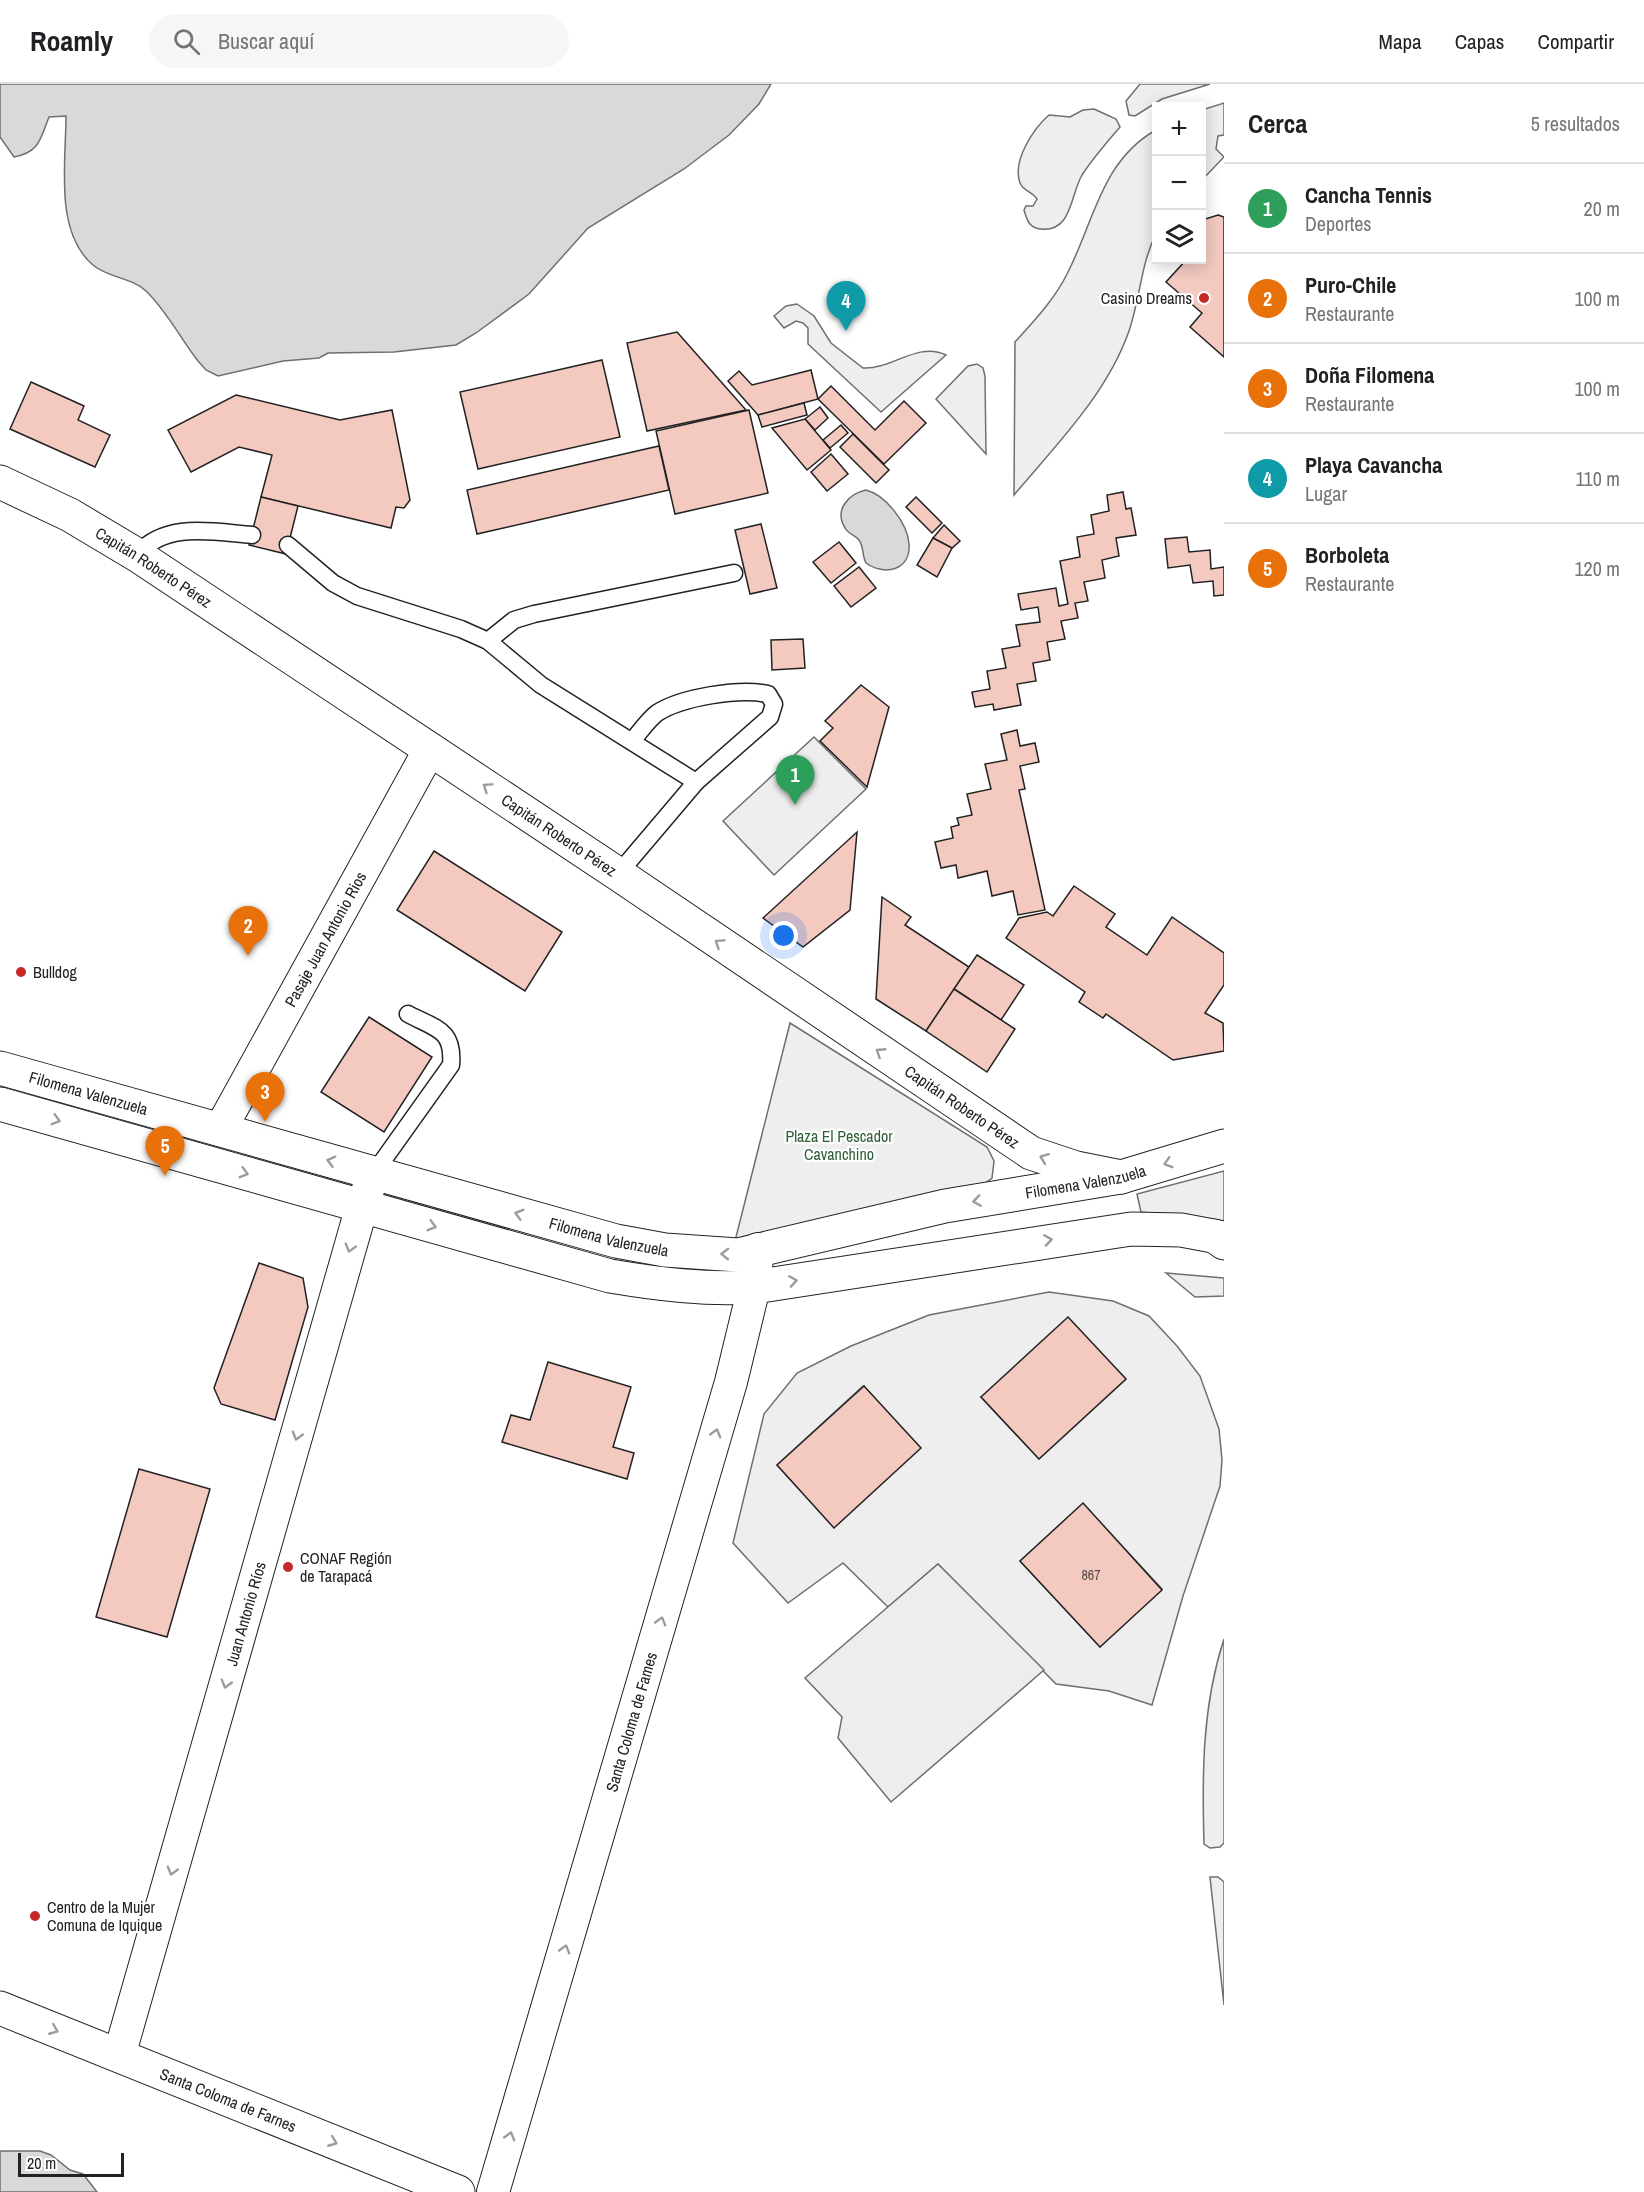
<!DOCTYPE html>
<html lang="es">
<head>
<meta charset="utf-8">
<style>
  body { margin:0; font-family:"Archivo Narrow",sans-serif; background:#f6f6f6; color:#202124 }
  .controls { position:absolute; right:18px; top:18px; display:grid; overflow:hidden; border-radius:0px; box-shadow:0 3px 15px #0003 }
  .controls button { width:54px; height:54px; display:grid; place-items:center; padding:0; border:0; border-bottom:2px solid #e0e0e0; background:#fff; color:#202124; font:30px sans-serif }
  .scale { position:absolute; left:18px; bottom:15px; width:106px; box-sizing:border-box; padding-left:6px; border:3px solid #222; border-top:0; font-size:16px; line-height:21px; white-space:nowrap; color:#222; -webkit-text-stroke:4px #fff; paint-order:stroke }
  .you { position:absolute; left:784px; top:852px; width:21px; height:21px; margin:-15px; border:4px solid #fff; border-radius:50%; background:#1a73e8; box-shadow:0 0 0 9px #1a73e833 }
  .badge { display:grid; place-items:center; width:39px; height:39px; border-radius:50%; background:#0f766e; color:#fff; font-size:20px; font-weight:700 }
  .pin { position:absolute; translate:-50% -50px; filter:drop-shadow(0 2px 3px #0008) }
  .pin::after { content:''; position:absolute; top:32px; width:21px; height:18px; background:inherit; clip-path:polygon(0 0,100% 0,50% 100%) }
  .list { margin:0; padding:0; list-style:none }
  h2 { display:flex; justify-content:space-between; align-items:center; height:78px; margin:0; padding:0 24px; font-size:26px }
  h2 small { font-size:20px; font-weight:400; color:#757577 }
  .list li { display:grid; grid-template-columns:39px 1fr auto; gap:18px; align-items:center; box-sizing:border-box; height:90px; padding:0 24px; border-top:2px solid #e0e0e0 }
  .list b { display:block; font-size:22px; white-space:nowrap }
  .list p { margin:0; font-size:20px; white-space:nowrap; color:#757577 }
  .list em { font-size:20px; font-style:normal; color:#757577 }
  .icon { flex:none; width:33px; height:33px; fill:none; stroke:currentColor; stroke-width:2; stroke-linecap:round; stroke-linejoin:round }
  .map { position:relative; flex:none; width:1224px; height:2108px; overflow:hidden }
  header { display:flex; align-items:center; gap:36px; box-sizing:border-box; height:84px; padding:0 30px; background:#fff; border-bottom:2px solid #e0e0e0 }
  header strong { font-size:28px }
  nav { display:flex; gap:33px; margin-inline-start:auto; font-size:21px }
  .search { width:420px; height:54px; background:#f6f6f6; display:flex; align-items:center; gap:15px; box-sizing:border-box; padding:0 21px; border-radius:33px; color:#757577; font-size:22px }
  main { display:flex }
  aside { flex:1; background:#fff }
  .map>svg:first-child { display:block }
</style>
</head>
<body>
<header>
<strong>Roamly</strong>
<div class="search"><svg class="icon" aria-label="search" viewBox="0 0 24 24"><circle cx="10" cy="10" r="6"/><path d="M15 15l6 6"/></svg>Buscar aquí</div>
<nav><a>Mapa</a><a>Capas</a><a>Compartir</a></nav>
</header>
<main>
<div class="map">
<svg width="1224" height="2108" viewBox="0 0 1224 2108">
  <rect width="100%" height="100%" fill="#fff"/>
  <g fill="#eee" stroke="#6f6f6f" stroke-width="1.5" fill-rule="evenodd">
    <polygon points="1140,0 1210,0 1162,15 1135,32 1129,31 1126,17"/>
    <polygon points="1224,19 1224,51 1218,52 1216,65 1224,73 1202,96 1202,26"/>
    <path d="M1094,25L1116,35L1120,43C1107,58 1093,74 1082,91C1070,112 1072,148 1041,145C1029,144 1027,136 1024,126L1026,122H1033L1037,115C1032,107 1023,107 1020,99C1012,77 1033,45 1049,31L1070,33L1083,26Z"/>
    <path d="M1156,46V150C1141,179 1140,215 1129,247C1107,310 1056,361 1014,411L1015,258C1035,236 1055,215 1068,188C1094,137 1102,76 1156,46Z"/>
    <path d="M797,220L814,232L831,259L863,284C891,286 918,257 946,271L881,328L808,260V244L803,239L796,237L784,244L774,232L786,222Z"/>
    <polygon points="977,280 983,284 985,292 986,370 936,315 968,282"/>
    <polygon points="814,653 866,705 774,791 723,737"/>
    <polygon points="790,939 987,1063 994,1077 992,1094 980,1103 734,1161"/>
    <polygon points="1224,1087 1224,1137 1141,1128 1137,1110"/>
    <polygon points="1166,1189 1224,1194 1224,1212 1195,1213"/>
    <path d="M1049,1208L1113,1217L1149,1232L1177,1262L1200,1292L1219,1345L1222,1376L1220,1402L1183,1512L1152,1621L1109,1607L1056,1600L938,1480L888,1523L843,1479L788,1519L733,1459L764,1330L797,1289L851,1262L929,1231ZM1125,1296L1039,1375L981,1313ZM863,1302H864L834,1443L777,1381ZM1083,1420L1162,1505L1100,1563L1020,1477Z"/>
    <path d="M1224,1555V1759L1220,1763L1210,1764L1204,1760C1202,1691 1202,1622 1224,1555Z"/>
    <polygon points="1210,1793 1218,1793 1224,1798 1224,1921"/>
  </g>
  <polygon fill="#ededed" stroke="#6f6f6f" stroke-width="1.5" points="938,1480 1044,1586 891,1718 838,1654 842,1633 805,1594"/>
  <g fill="#d9d9d9" stroke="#6f6f6f" stroke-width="1.5">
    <path d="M0,0H771L759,20L729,51L684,85L588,144L529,210L476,249L456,261L394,268L328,269L319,274L283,277L218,292L206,286L198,277C181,255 166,226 146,207C131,193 108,194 93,181C54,148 66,79 66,32L49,33C40,55 40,68 14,73L0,53Z"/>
    <path d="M866,406C886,411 908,440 909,460C911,487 884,492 866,479C862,472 864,463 859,456C855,451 848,450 845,444C834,426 848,410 866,406Z"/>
    <polygon points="0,2067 40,2067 51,2071 70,2086 83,2090 97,2108 0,2108"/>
  </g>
  <g fill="#f3c9c0" stroke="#222" stroke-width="1.5">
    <polygon points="1218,131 1224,133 1224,273 1190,243 1202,229 1166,198 1186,176 1202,176 1202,136"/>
    <polygon points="677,248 746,326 647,347 627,259"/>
    <polygon points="602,276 620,353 478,385 460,308"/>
    <polygon points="811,286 818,315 758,331 728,297 739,287 752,301"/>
    <polygon points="31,298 84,322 78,336 110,351 95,383 10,345"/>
    <polygon points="831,302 875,346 904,317 926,339 884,380 818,315"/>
    <polygon points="236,311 340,336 392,326 410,416 404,424 396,423 391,444 261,413 272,371 239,363 191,388 168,346"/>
    <polygon points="804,319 807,331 762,343 758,331"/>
    <polygon points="820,323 828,334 815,346 805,335"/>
    <polygon points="749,326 768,409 675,430 656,347"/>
    <polygon points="805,335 831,366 807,386 772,344"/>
    <polygon points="841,341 848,349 830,364 823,356"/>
    <polygon points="853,350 889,386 876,399 840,363"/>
    <polygon points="659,362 669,406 477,450 467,406"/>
    <polygon points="831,370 848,390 827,407 811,388"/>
    <polygon points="1123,408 1126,425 1131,424 1136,451 1116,454 1119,472 1102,476 1105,494 1084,498 1088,517 1075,519 1078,534 1061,537 1065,555 1047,558 1050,576 1033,579 1036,597 1017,600 1021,621 994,626 993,620 975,623 972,608 990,605 987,587 1006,584 1002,565 1020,562 1016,541 1040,538 1038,523 1021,526 1018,510 1056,504 1059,522 1068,520 1060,477 1080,473 1077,453 1094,450 1091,431 1109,427 1107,411"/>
    <polygon points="261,413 298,422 286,470 249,461"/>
    <polygon points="916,413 942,439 932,449 906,423"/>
    <polygon points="761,440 777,504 750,510 735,446"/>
    <polygon points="944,441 960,457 952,464 933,454"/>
    <polygon points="1187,453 1189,468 1210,466 1211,485 1224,483 1224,511 1214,512 1213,497 1193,499 1190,481 1168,484 1165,455"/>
    <polygon points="933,454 952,464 937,493 917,481"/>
    <polygon points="839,458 856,479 831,499 813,478"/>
    <polygon points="859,483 876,504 851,523 834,502"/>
    <polygon points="803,555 805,584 772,586 771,556"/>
    <polygon points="861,601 889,623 867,703 820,657 833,644 825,637"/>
    <polygon points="1017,646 1020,662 1035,659 1039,678 1020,682 1025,705 1019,706 1045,826 1018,831 1013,807 992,812 987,787 958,794 956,781 941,784 935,758 953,754 951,743 959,741 957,734 972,731 967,710 991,705 985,680 1007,676 1001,650"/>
    <polygon points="857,748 850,826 803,863 763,834"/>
    <polygon points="434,767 562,848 525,907 397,826"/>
    <polygon points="1074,802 1115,830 1106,843 1147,871 1172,833 1224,869 1224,901 1205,929 1223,939 1224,967 1173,976 1106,930 1103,934 1079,918 1085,908 1006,854 1019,834 1047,828 1053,832"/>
    <polygon points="882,813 911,833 905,841 969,883 926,947 876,915"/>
    <polygon points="977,871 1024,901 1001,936 954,905"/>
    <polygon points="954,905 1015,945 987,988 926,947"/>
    <polygon points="369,933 432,973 384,1048 321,1008"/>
    <polygon points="259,1179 303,1194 308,1223 275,1336 221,1320 214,1304"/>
    <polygon points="1068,1233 1126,1295 1039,1375 981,1313"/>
    <polygon points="548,1278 631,1303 613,1363 634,1369 627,1395 502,1358 511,1331 530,1336"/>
    <polygon points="864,1302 921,1364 834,1444 777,1381"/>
    <polygon points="139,1385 210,1405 167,1553 96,1533"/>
    <polygon points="1083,1419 1162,1506 1100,1563 1020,1477"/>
  </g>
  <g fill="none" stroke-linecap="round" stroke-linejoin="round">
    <defs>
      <g id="lane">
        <polyline points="288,461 333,499 357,512 461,545 488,557 541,601 696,698 618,790"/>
        <path d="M137,471C165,437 213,448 252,451"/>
        <polyline points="488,557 514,536 534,530 734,489"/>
        <path d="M632,657C639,649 648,636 657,629C682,613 739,604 768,610L774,620L770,633L696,698"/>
        <path d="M374,1089L451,981C454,945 436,945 408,930"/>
      </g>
      <g id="street">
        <path id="s1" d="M220,1046L430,665"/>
        <path id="s2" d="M119,1972L362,1122L374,1089"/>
        <path id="s3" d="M493,2108L731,1298L754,1203L758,1165"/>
      </g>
      <g id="secondary">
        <path id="s4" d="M0,398L70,431L137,471L618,790L1031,1069L1076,1084L1121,1093"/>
        <path id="s5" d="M0,984L616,1157L665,1166L738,1171L945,1122L1121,1093L1224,1062"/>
        <path d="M0,1020L610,1192C658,1200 705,1206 754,1203L1131,1145L1181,1146L1224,1154"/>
        <path id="s6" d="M0,1924L458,2108"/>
      </g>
      <polyline id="primary" points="1214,1152 1224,1159"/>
    </defs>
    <use href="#lane" stroke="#222" stroke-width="19"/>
    <use href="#street" stroke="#222" stroke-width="34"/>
    <use href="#secondary" stroke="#222" stroke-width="35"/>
    <use href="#primary" stroke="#222" stroke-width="35"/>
    <use href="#lane" stroke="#fff" stroke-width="16"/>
    <use href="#street" stroke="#fff" stroke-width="32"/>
    <use href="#secondary" stroke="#fff" stroke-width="33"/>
    <use href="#primary" stroke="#fff" stroke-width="33"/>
  </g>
  <defs><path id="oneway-chevron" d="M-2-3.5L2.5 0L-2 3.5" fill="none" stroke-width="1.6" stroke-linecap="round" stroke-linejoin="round" transform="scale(1.5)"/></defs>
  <g stroke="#9c9c9c">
    <use href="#oneway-chevron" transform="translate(487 703) rotate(-146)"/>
    <use href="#oneway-chevron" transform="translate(719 859) rotate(-146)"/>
    <use href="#oneway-chevron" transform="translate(880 968) rotate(-147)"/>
    <use href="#oneway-chevron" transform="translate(56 1036) rotate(16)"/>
    <use href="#oneway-chevron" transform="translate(1044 1074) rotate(-159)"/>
    <use href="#oneway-chevron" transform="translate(331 1077) rotate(-165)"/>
    <use href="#oneway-chevron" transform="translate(1168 1079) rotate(163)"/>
    <use href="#oneway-chevron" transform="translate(244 1089) rotate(16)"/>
    <use href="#oneway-chevron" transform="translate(977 1117) rotate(171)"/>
    <use href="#oneway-chevron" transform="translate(519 1130) rotate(-164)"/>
    <use href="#oneway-chevron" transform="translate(432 1142) rotate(16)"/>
    <use href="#oneway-chevron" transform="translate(1048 1156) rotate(-9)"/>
    <use href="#oneway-chevron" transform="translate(350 1164) rotate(106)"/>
    <use href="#oneway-chevron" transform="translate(725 1170) rotate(-179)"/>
    <use href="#oneway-chevron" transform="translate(793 1197) rotate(-9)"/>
    <use href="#oneway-chevron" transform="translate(716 1349) rotate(-74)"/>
    <use href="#oneway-chevron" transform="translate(297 1352) rotate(106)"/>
    <use href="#oneway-chevron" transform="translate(661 1537) rotate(-74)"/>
    <use href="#oneway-chevron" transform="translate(226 1600) rotate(106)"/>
    <use href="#oneway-chevron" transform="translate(172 1787) rotate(106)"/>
    <use href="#oneway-chevron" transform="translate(565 1865) rotate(-74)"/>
    <use href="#oneway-chevron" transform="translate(54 1946) rotate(22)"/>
    <use href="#oneway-chevron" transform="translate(510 2052) rotate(-74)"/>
    <use href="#oneway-chevron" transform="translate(333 2058) rotate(22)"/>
  </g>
  <g fill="#c62828" stroke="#fff" stroke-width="2">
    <circle cx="1204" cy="214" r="6"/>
    <circle cx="21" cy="888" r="6"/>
    <circle cx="288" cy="1483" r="6"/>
    <circle cx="35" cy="1832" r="6"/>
  </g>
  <g text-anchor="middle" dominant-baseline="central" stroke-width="4.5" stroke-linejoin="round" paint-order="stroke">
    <g font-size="14" fill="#564c4a">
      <text x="1091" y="1491">867</text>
    </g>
    <g font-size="16" fill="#222" stroke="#fff" text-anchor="start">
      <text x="1192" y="214" text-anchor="end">Casino Dreams</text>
      <text x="33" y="888">Bulldog</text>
      <text x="300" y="1474">CONAF Región<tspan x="300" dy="18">de Tarapacá</tspan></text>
      <text x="47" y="1823">Centro de la Mujer<tspan x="47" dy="18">Comuna de Iquique</tspan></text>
    </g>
    <g font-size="16" fill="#222" stroke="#fff">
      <text stroke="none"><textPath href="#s4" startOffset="176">Capitán Roberto Pérez</textPath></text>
      <text stroke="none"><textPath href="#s4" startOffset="662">Capitán Roberto Pérez</textPath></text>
      <text stroke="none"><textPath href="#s1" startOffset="218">Pasaje Juan Antonio Rios</textPath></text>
      <text stroke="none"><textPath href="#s5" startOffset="92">Filomena Valenzuela</textPath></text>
      <text stroke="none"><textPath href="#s4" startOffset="1148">Capitán Roberto Pérez</textPath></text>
      <text stroke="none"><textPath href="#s5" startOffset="1118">Filomena Valenzuela</textPath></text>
      <text stroke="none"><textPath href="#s5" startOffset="632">Filomena Valenzuela</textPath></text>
      <text stroke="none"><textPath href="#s2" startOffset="460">Juan Antonio Ríos</textPath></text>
      <text stroke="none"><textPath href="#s3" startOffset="490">Santa Coloma de Fames</textPath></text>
      <text stroke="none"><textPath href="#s6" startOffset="246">Santa Coloma de Farnes</textPath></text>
    </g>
    <g font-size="16" fill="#2f5e38" stroke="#fff">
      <text x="839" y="1052">Plaza El Pescador<tspan x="839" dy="18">Cavanchino</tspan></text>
    </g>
  </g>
</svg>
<div class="controls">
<button>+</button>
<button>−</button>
<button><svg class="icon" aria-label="layers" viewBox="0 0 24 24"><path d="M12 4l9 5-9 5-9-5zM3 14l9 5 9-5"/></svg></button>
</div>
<div class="scale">20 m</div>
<div class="you"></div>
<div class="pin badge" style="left:795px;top:721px;background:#2e9e5b">1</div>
<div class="pin badge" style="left:248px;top:872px;background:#e8710a">2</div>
<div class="pin badge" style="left:265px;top:1038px;background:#e8710a">3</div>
<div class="pin badge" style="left:846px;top:247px;background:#0f9aa8">4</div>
<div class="pin badge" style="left:165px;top:1092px;background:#e8710a">5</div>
</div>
<aside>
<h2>Cerca<small>5 resultados</small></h2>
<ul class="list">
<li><span class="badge" style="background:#2e9e5b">1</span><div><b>Cancha Tennis</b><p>Deportes</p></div><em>20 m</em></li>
<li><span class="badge" style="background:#e8710a">2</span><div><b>Puro-Chile</b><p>Restaurante</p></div><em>100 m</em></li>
<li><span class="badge" style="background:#e8710a">3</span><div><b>Doña Filomena</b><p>Restaurante</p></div><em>100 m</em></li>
<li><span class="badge" style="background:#0f9aa8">4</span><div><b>Playa Cavancha</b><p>Lugar</p></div><em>110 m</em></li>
<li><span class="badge" style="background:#e8710a">5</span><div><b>Borboleta</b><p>Restaurante</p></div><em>120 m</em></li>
</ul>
</aside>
</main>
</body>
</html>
